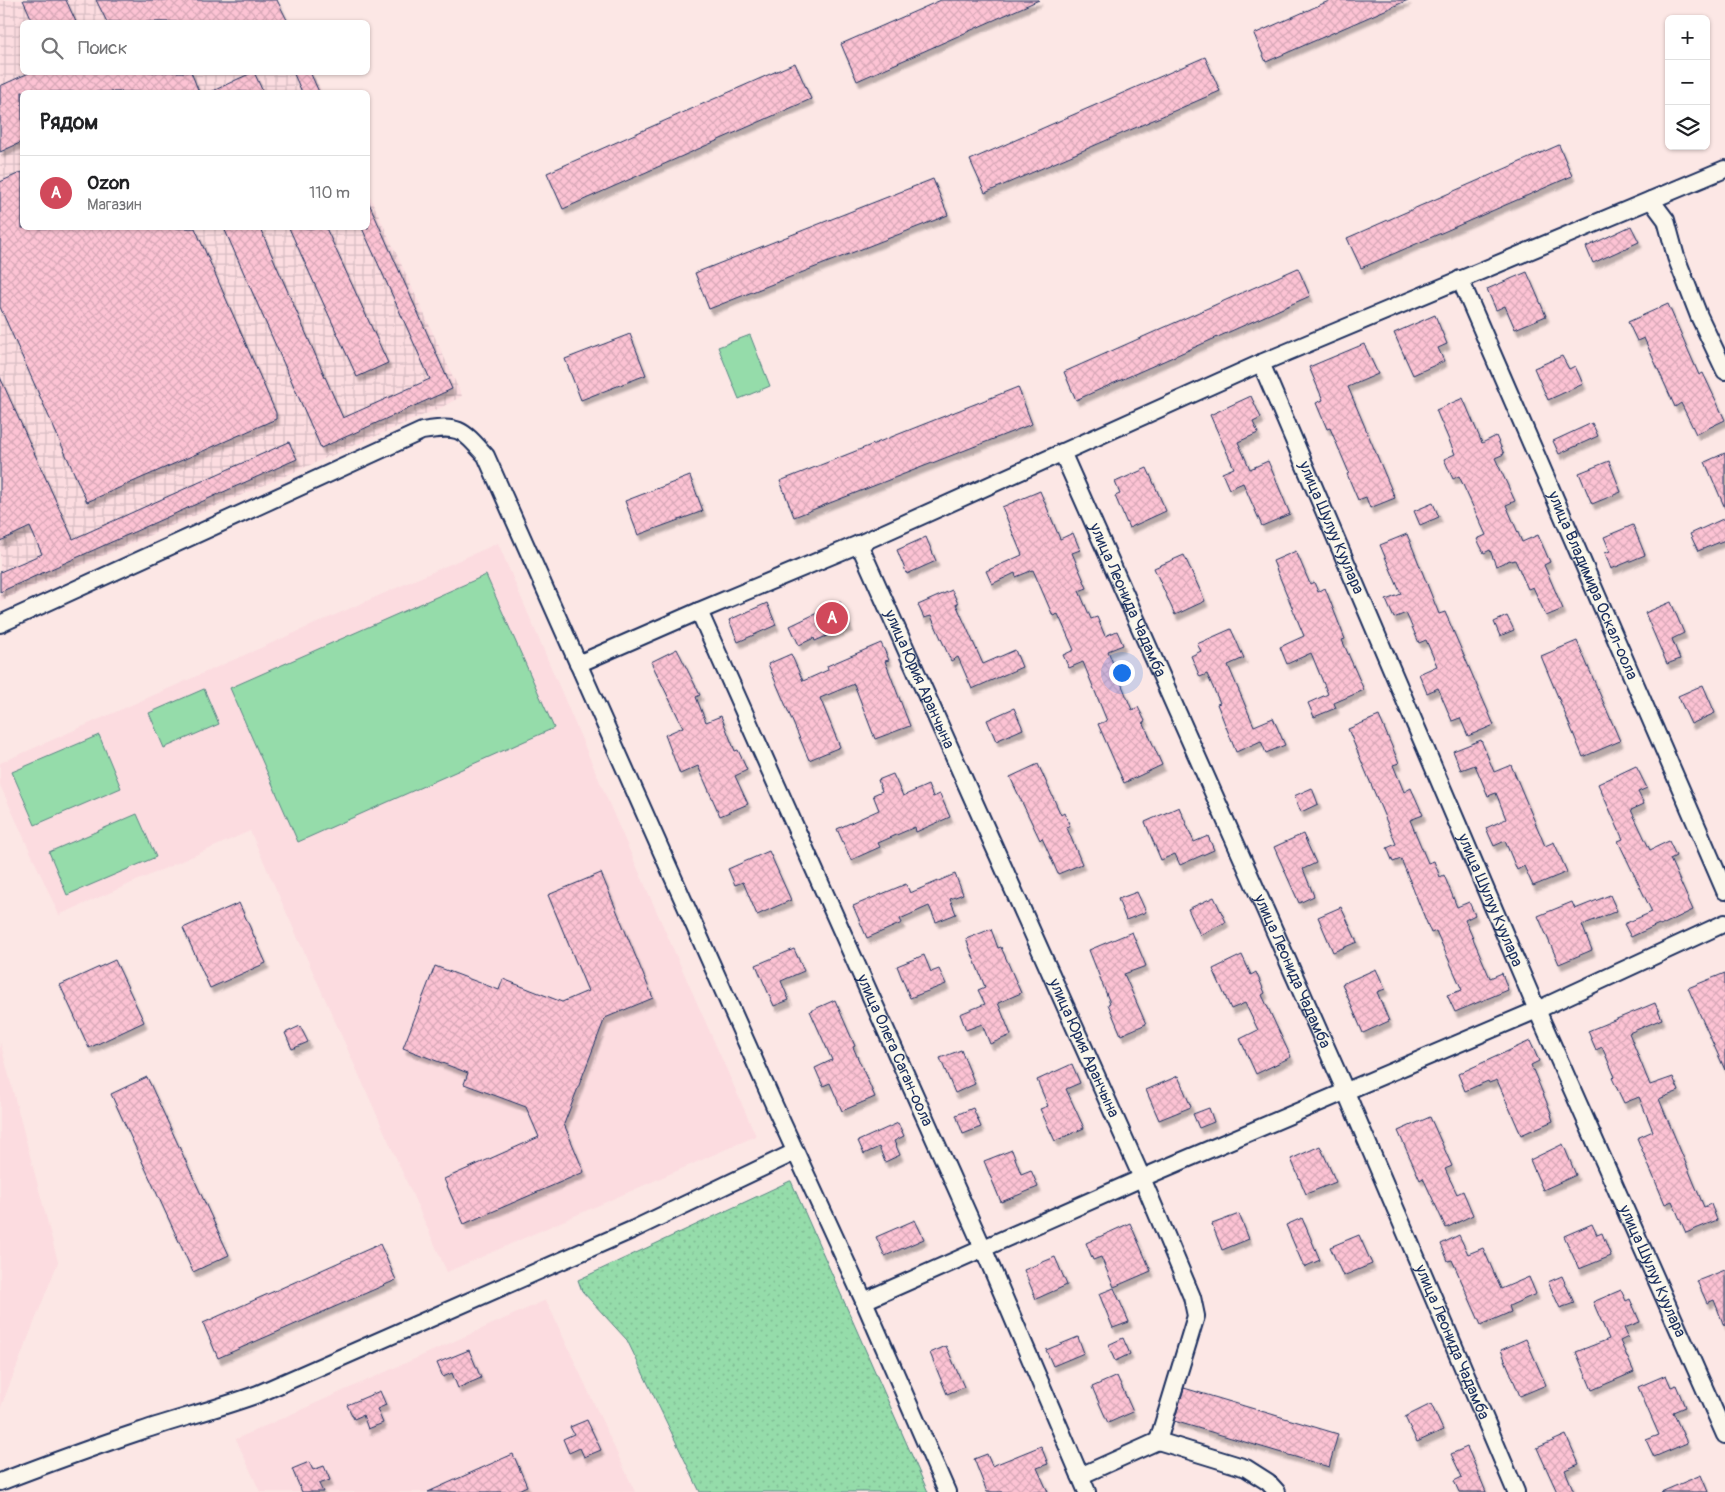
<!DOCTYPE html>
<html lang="ru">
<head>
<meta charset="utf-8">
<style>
  body { margin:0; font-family:Pangolin,sans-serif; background:#f6f6f6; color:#202124 }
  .controls { position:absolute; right:15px; top:15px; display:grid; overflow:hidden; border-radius:8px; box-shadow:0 1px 4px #0004 }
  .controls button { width:45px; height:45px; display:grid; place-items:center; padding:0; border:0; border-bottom:1px solid #e0e0e0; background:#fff; color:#202124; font:25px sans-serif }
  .you { position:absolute; left:1121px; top:672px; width:18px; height:18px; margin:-12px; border:4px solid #fff; border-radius:50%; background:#1a73e8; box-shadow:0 0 0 8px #1a73e833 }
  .badge { display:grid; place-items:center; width:32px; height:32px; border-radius:50%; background:#d1495b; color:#fff; font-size:16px; font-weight:700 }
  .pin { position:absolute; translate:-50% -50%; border:2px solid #fff; box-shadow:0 1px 5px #0006 }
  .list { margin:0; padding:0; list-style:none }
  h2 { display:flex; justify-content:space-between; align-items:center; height:65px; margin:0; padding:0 20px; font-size:21px }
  h2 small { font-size:16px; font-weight:400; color:#757577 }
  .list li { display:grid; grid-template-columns:32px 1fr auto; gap:15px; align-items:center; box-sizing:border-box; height:75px; padding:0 20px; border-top:1px solid #e0e0e0 }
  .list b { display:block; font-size:19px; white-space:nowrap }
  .list p { margin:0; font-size:16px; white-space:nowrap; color:#757577 }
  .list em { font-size:16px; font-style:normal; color:#757577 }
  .icon { flex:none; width:28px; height:28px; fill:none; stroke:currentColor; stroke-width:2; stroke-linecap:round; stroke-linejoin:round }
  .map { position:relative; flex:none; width:1725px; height:1492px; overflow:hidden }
  .search { position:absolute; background:#fff; box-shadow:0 1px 4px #0004; left:20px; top:20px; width:350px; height:55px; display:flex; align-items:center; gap:12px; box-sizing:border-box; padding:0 18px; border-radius:8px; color:#757577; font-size:19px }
  .panel { position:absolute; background:#fff; box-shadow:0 1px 4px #0004; left:20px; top:90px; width:350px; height:140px; border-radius:8px }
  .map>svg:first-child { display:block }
</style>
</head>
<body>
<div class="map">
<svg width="1725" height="1492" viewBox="0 0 1725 1492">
  <defs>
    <pattern id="industrial-grid" width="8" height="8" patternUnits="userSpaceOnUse" patternTransform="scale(1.25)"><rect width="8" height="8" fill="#fcdce0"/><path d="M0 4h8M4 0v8" fill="none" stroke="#d7bdc3"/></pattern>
    <pattern id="park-dots" width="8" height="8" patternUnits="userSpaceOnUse" patternTransform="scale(1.25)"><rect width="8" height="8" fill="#95dcaa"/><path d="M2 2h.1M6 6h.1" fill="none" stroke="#80bd95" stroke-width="1.8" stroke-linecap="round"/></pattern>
    <pattern id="building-cross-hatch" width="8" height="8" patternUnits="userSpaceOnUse" patternTransform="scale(1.25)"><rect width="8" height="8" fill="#fdc3d4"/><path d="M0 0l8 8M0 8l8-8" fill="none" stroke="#d8a8b8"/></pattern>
    <filter id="shadow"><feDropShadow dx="3" dy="5.5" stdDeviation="1" flood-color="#0004"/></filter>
  </defs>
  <rect width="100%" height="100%" fill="#fce7e5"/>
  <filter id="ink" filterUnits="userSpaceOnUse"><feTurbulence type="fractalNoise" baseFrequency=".02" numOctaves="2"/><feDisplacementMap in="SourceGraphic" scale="10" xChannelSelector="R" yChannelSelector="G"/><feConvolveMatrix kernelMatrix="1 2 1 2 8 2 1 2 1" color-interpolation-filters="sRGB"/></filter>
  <g filter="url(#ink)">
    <g fill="#fcdce0">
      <polygon points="498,543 617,822 756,1136 447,1272 250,831 59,915 0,785 0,763"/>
      <polygon points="0,1042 58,1262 0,1409"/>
      <polygon points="546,1300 635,1492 260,1492 236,1439"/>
    </g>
    <g fill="url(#industrial-grid)">
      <polygon points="0,0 263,0 214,22 22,22 22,72 105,73 62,92 22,92 22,110 0,121"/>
      <polygon points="120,72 312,73 322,92 77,92"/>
      <polygon points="22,117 22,228 368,228 368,192 462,396 442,407 0,601 0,128"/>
    </g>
    <polygon fill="url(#park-dots)" stroke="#588684" points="790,1181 791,1181 928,1492 700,1492 627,1340 582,1291 578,1280"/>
    <g fill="#95dcaa" stroke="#588684">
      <polygon points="750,335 770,386 739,399 718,347"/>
      <polygon points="486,575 554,728 298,842 230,688"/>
      <polygon points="204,689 219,724 164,748 149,713"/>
      <polygon points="99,735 121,788 35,825 12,772"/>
      <polygon points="137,814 156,857 67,895 49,852"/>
    </g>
    <g fill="url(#building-cross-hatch)" stroke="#1b2f5e" filter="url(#shadow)">
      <polygon points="23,0 66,0 76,22 33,22"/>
      <polygon points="96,0 277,0 288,22 107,22"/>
      <polygon points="941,0 1039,0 857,81 841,44"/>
      <polygon points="1331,0 1408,0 1266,62 1254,34"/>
      <polygon points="1205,57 1220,91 985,193 970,160"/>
      <polygon points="795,63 811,99 563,209 547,173"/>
      <polygon points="31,72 191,72 199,92 22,92 22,142 0,152 0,86"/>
      <polygon points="254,72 263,92 211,92 238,79"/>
      <polygon points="293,72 310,72 319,92 302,92"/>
      <polygon points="1559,145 1572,176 1361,268 1347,238"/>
      <polygon points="22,172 22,228 195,228 276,413 276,419 87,502 0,307 0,182"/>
      <polygon points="933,179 948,215 709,309 695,273"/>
      <polygon points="368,201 452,389 321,448 224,228 260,228 343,418 430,379 362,228 368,228"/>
      <polygon points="1631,226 1639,242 1593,263 1586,247"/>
      <polygon points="289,228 326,228 388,363 357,377"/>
      <polygon points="1298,268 1310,296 1076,400 1064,372"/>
      <polygon points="1527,272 1546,316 1515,329 1505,306 1496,310 1487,289"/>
      <polygon points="1668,304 1699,375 1703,373 1725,420 1696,434 1681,403 1675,407 1644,338 1637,341 1628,322"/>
      <polygon points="1435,315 1447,344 1438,348 1444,361 1413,375 1394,333"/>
      <polygon points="630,334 646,375 581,400 565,359"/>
      <polygon points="1364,344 1378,374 1348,387 1395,498 1370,508 1366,497 1358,500 1347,474 1349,473 1330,428 1327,429 1316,403 1323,400 1309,367"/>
      <polygon points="1562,356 1569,369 1575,366 1583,384 1548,400 1534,368"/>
      <polygon points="0,377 73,539 289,442 297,459 0,592 0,572 42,554 30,527 0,541"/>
      <polygon points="1018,387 1032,424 794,517 780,481"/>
      <polygon points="1251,396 1261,418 1253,422 1258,433 1238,442 1250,469 1268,461 1290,514 1262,526 1243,483 1229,489 1222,473 1234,468 1210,415"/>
      <polygon points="1463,398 1482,443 1496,436 1504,454 1495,458 1515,501 1506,505 1522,542 1538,535 1550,562 1544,565 1563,609 1546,616 1533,587 1528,589 1515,560 1511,561 1510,560 1496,566 1490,550 1484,553 1477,539 1486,535 1459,476 1453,479 1444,459 1455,454 1436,410"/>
      <polygon points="1592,423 1598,436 1559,454 1553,441"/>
      <polygon points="1725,453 1725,508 1705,462"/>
      <polygon points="1609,461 1621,492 1592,504 1579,473"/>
      <polygon points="1147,468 1166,511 1129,528 1115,496 1120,494 1115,482"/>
      <polygon points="690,476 703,511 638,535 625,501"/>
      <polygon points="1040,491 1060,539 1073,533 1080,550 1072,553 1087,588 1079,591 1091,619 1097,617 1105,636 1117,631 1123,645 1108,651 1132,710 1138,707 1145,721 1143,722 1162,765 1124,783 1098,724 1107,721 1083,662 1069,668 1063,655 1074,650 1058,614 1053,616 1033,570 1016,577 1015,573 992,584 986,571 1022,555 1002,507"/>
      <polygon points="1433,503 1439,517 1420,525 1414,511"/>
      <polygon points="1725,518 1725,540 1698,551 1690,534"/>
      <polygon points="1633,525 1645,555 1611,569 1605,553 1610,551 1604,537"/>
      <polygon points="1407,534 1439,614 1445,612 1494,725 1468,736 1460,718 1452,721 1438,688 1427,693 1419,674 1437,666 1426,640 1419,643 1406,613 1394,618 1386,600 1401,594 1380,545"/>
      <polygon points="926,537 936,561 907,574 897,550"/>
      <polygon points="1296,551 1310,584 1314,582 1318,592 1325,588 1345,639 1342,640 1364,690 1334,703 1336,708 1314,717 1308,703 1328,694 1311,653 1287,664 1280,647 1304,636 1273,561"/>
      <polygon points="1184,555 1205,601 1175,615 1154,568"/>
      <polygon points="952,590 958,604 956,604 983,664 1015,650 1022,667 972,689 958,657 951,661 931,616 924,618 918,605"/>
      <polygon points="840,602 850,626 815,641 814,638 799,645 790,626"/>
      <polygon points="1671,602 1684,633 1672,639 1680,659 1667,664 1645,613"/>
      <polygon points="767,603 776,625 738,642 729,620"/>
      <polygon points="1507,616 1514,630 1500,636 1494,622"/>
      <polygon points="1231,629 1244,658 1228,665 1254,726 1273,718 1285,745 1266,753 1261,741 1236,752 1217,704 1220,703 1207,674 1200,677 1191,656 1201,651 1197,644"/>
      <polygon points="1577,641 1620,741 1583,757 1541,656"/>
      <polygon points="881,643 889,660 885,661 910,726 875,739 854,684 820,698 840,747 809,760 768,664 791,654 803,681 828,670 827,666"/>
      <polygon points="677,649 700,695 696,697 706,722 721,716 735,751 738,750 747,770 735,776 748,804 720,816 698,766 680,774 665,735 683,727 651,662"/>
      <polygon points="1703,685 1715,713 1691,724 1678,696"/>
      <polygon points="1014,708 1023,729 996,741 987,720"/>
      <polygon points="1379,716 1399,763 1393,765 1404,792 1411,788 1423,815 1410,820 1428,863 1434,861 1440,877 1444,875 1457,907 1469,902 1475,915 1465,920 1490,978 1502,973 1508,990 1455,1012 1447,995 1462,990 1436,931 1431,933 1401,859 1393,862 1387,848 1396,844 1348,729"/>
      <polygon points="1481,740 1494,772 1511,765 1545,846 1554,842 1567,872 1533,886 1524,866 1517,870 1505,841 1494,846 1486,828 1506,819 1496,793 1488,796 1475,765 1461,770 1453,751"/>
      <polygon points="1038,764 1061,815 1064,813 1070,826 1067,828 1082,864 1058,874 1042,838 1040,840 1010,777"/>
      <polygon points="1636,766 1647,788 1638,792 1644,804 1631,810 1650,850 1669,841 1676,856 1670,859 1693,910 1660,926 1659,924 1631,937 1624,924 1652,912 1618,841 1623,839 1621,835 1598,784"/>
      <polygon points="893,774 903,796 928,785 933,797 940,794 950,817 916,832 915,827 878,843 880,847 851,860 837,829 879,810 873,795 882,791 878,780"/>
      <polygon points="1312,788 1318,804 1301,812 1294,796"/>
      <polygon points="1179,807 1194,842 1208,836 1214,850 1180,865 1175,854 1161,860 1145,822"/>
      <polygon points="1303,834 1316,863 1303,869 1314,896 1299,903 1274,847"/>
      <polygon points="769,851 791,900 757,915 743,882 735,885 728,869"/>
      <polygon points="601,873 653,998 605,1018 564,1124 584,1172 464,1224 444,1179 539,1137 526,1107 464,1084 468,1073 403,1048 435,966 499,990 503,979 562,1002 588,991 548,895"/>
      <polygon points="955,874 963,894 950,899 956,914 936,922 929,906 900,919 902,923 867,938 853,906 906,884 910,893"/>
      <polygon points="1137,892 1146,912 1126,920 1118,899"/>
      <polygon points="1610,895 1617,911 1582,925 1592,950 1559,964 1538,916 1572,902 1575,909"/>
      <polygon points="1214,897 1226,922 1200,935 1188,909"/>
      <polygon points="239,903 266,963 210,988 183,928"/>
      <polygon points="1341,907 1357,942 1333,952 1318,917"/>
      <polygon points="991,929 998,948 1001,947 1021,993 998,1003 1011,1035 990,1044 982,1024 966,1030 960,1014 985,1004 978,990 985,987 966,939"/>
      <polygon points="1132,932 1146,966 1124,974 1146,1024 1121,1035 1108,1004 1110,1003 1089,950"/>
      <polygon points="794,949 804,971 781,981 789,1000 774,1006 756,965"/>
      <polygon points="924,955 931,972 939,969 946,984 910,998 897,966"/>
      <polygon points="1242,955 1251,975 1256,972 1265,993 1262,995 1291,1057 1256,1074 1240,1039 1258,1030 1245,1003 1231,1009 1213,969"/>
      <polygon points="115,960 144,1022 89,1048 60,985"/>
      <polygon points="1376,969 1385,989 1377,992 1389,1021 1363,1033 1342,984"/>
      <polygon points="1725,973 1725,1070 1688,988"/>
      <polygon points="835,1000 855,1046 853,1047 875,1097 842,1111 830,1083 823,1086 815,1068 832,1060 810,1011"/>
      <polygon points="1655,1003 1662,1019 1629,1033 1650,1085 1673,1077 1679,1091 1659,1099 1704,1207 1711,1204 1717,1220 1686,1233 1672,1201 1665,1204 1637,1138 1653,1131 1639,1097 1624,1103 1612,1078 1615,1077 1602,1047 1596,1050 1588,1031"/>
      <polygon points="300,1026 308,1042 292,1049 285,1033"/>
      <polygon points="1530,1041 1539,1061 1531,1065 1552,1115 1551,1115 1553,1121 1521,1135 1497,1080 1489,1083 1488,1081 1465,1091 1458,1074"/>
      <polygon points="961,1050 975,1084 955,1093 940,1058"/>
      <polygon points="1072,1064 1080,1083 1066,1089 1084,1128 1055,1141 1040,1109 1048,1106 1037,1080"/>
      <polygon points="1178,1076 1191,1107 1159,1120 1146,1090"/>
      <polygon points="147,1077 229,1255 193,1272 111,1094"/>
      <polygon points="973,1108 981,1127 963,1134 956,1115"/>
      <polygon points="1209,1108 1214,1122 1199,1128 1193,1114"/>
      <polygon points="1430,1117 1452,1166 1445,1169 1457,1194 1463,1191 1473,1215 1446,1228 1423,1178 1420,1180 1398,1131"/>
      <polygon points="898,1123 904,1136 894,1141 900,1155 885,1162 879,1147 864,1154 858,1141"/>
      <polygon points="1563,1144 1576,1175 1543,1190 1530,1160"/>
      <polygon points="1320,1146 1336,1182 1306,1194 1291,1159"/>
      <polygon points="1012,1150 1021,1174 1031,1170 1038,1187 1001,1202 984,1161"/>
      <polygon points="1239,1214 1249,1239 1222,1250 1212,1224"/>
      <polygon points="1302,1218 1320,1260 1304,1267 1286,1225"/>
      <polygon points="915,1220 924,1239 885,1256 876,1237"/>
      <polygon points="1130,1223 1151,1271 1114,1287 1101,1257 1093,1260 1086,1243"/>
      <polygon points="1592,1224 1597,1235 1602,1233 1611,1256 1579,1269 1564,1236"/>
      <polygon points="1359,1235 1372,1264 1343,1276 1330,1247"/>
      <polygon points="1459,1235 1468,1254 1483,1248 1501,1289 1529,1277 1536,1294 1509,1306 1511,1312 1481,1325 1452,1260 1448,1261 1441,1244"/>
      <polygon points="380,1244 396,1280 218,1358 203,1323"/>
      <polygon points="1055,1257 1067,1285 1036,1299 1024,1270"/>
      <polygon points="1725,1270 1725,1325 1724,1326 1714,1300 1707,1303 1697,1281"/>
      <polygon points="1562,1276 1574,1303 1560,1308 1548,1282"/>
      <polygon points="1114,1288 1129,1322 1113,1328 1099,1294"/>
      <polygon points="1621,1290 1626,1301 1630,1299 1640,1322 1624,1328 1628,1337 1620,1341 1634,1372 1592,1390 1576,1352 1609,1339 1593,1302"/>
      <polygon points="1078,1337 1084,1353 1053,1366 1046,1350"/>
      <polygon points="1123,1338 1130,1354 1115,1361 1108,1345"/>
      <polygon points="1526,1339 1546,1385 1520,1396 1501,1350"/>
      <polygon points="946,1346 964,1387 947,1394 930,1353"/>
      <polygon points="469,1350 481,1378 458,1388 452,1373 443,1377 437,1363"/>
      <polygon points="1666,1375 1671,1387 1676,1385 1685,1407 1673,1412 1687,1443 1654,1457 1646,1440 1659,1435 1638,1387"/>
      <polygon points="1117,1376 1133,1412 1108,1423 1092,1387"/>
      <polygon points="1184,1388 1338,1434 1329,1467 1174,1421"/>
      <polygon points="380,1391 386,1405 377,1409 383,1423 368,1429 363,1415 354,1419 347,1405"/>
      <polygon points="1431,1404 1443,1430 1417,1442 1405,1417"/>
      <polygon points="587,1420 601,1450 584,1457 580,1448 569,1453 563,1439 574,1434 570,1427"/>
      <polygon points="1566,1435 1579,1464 1565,1470 1574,1492 1557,1492 1537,1448"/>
      <polygon points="1041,1446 1048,1464 1037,1468 1048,1492 987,1492 974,1459 987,1454 992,1466"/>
      <polygon points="1467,1447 1474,1463 1486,1492 1459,1492 1454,1481 1462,1477 1451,1454"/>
      <polygon points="513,1454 527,1486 514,1492 428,1492"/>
      <polygon points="309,1462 313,1470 324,1466 330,1480 319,1484 323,1492 302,1492 292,1469"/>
      <polygon points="1701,1475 1708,1492 1661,1492"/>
    </g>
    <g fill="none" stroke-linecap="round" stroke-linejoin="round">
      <defs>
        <g id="minor">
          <polyline points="1651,200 1666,220 1676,257 1699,316 1725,371"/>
          <path id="s1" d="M1460,279L1725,891"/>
          <path id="s2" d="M1261,363L1537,1010L1725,1435"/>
          <path id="s3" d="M1062,452L1345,1090L1516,1492"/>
          <path id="s4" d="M859,544L1142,1178L1192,1297L1196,1316L1158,1441L1246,1468L1268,1482L1277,1492"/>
          <path id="s5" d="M699,611L983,1248L1087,1492"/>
          <path d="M0,624L422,431C459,425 461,428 486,456L775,1107L864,1301L947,1492"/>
          <polyline points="578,664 699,611 859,544 1261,363 1725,169"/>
          <polyline points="864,1301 1142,1178 1537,1010 1725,923"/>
          <polyline points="1080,1476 1158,1441"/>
          <path d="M0,1482C47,1464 93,1447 141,1431C180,1418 220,1408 258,1394L634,1229L795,1152"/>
        </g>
      </defs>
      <use href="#minor" stroke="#1b2f5e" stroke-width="20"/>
      <use href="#minor" stroke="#fbf7ec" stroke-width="16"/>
    </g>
  </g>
  <g text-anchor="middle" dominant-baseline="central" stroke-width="4" stroke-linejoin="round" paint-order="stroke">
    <g font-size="16" fill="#1b2f5e" stroke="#fbf7ec">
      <text stroke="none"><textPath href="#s2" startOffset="179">улица Шулуу Куулара</textPath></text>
      <text stroke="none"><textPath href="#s1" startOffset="334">улица Владимира Оскал-оола</textPath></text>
      <text stroke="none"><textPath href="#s3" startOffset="162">улица Леонида Чадамба</textPath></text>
      <text stroke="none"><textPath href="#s4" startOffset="148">улица Юрия Аранчына</textPath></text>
      <text stroke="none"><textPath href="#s2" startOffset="584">улица Шулуу Куулара</textPath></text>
      <text stroke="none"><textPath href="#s3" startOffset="568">улица Леонида Чадамба</textPath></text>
      <text stroke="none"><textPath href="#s4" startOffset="552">улица Юрия Аранчына</textPath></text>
      <text stroke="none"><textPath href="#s5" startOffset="481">улица Олега Саган-оола</textPath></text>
      <text stroke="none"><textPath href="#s2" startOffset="989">улица Шулуу Куулара</textPath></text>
      <text stroke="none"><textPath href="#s3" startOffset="972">улица Леонида Чадамба</textPath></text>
    </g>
  </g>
</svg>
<div class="controls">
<button>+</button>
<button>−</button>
<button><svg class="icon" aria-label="layers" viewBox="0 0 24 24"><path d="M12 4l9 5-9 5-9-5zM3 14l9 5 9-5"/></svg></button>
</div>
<div class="you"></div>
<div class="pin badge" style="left:832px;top:618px">A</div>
<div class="search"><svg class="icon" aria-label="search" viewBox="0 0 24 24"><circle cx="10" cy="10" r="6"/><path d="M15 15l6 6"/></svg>Поиск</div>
<section class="panel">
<h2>Рядом<small></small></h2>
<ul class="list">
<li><span class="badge">A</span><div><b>Ozon</b><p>Магазин</p></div><em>110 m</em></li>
</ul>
</section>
</div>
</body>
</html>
